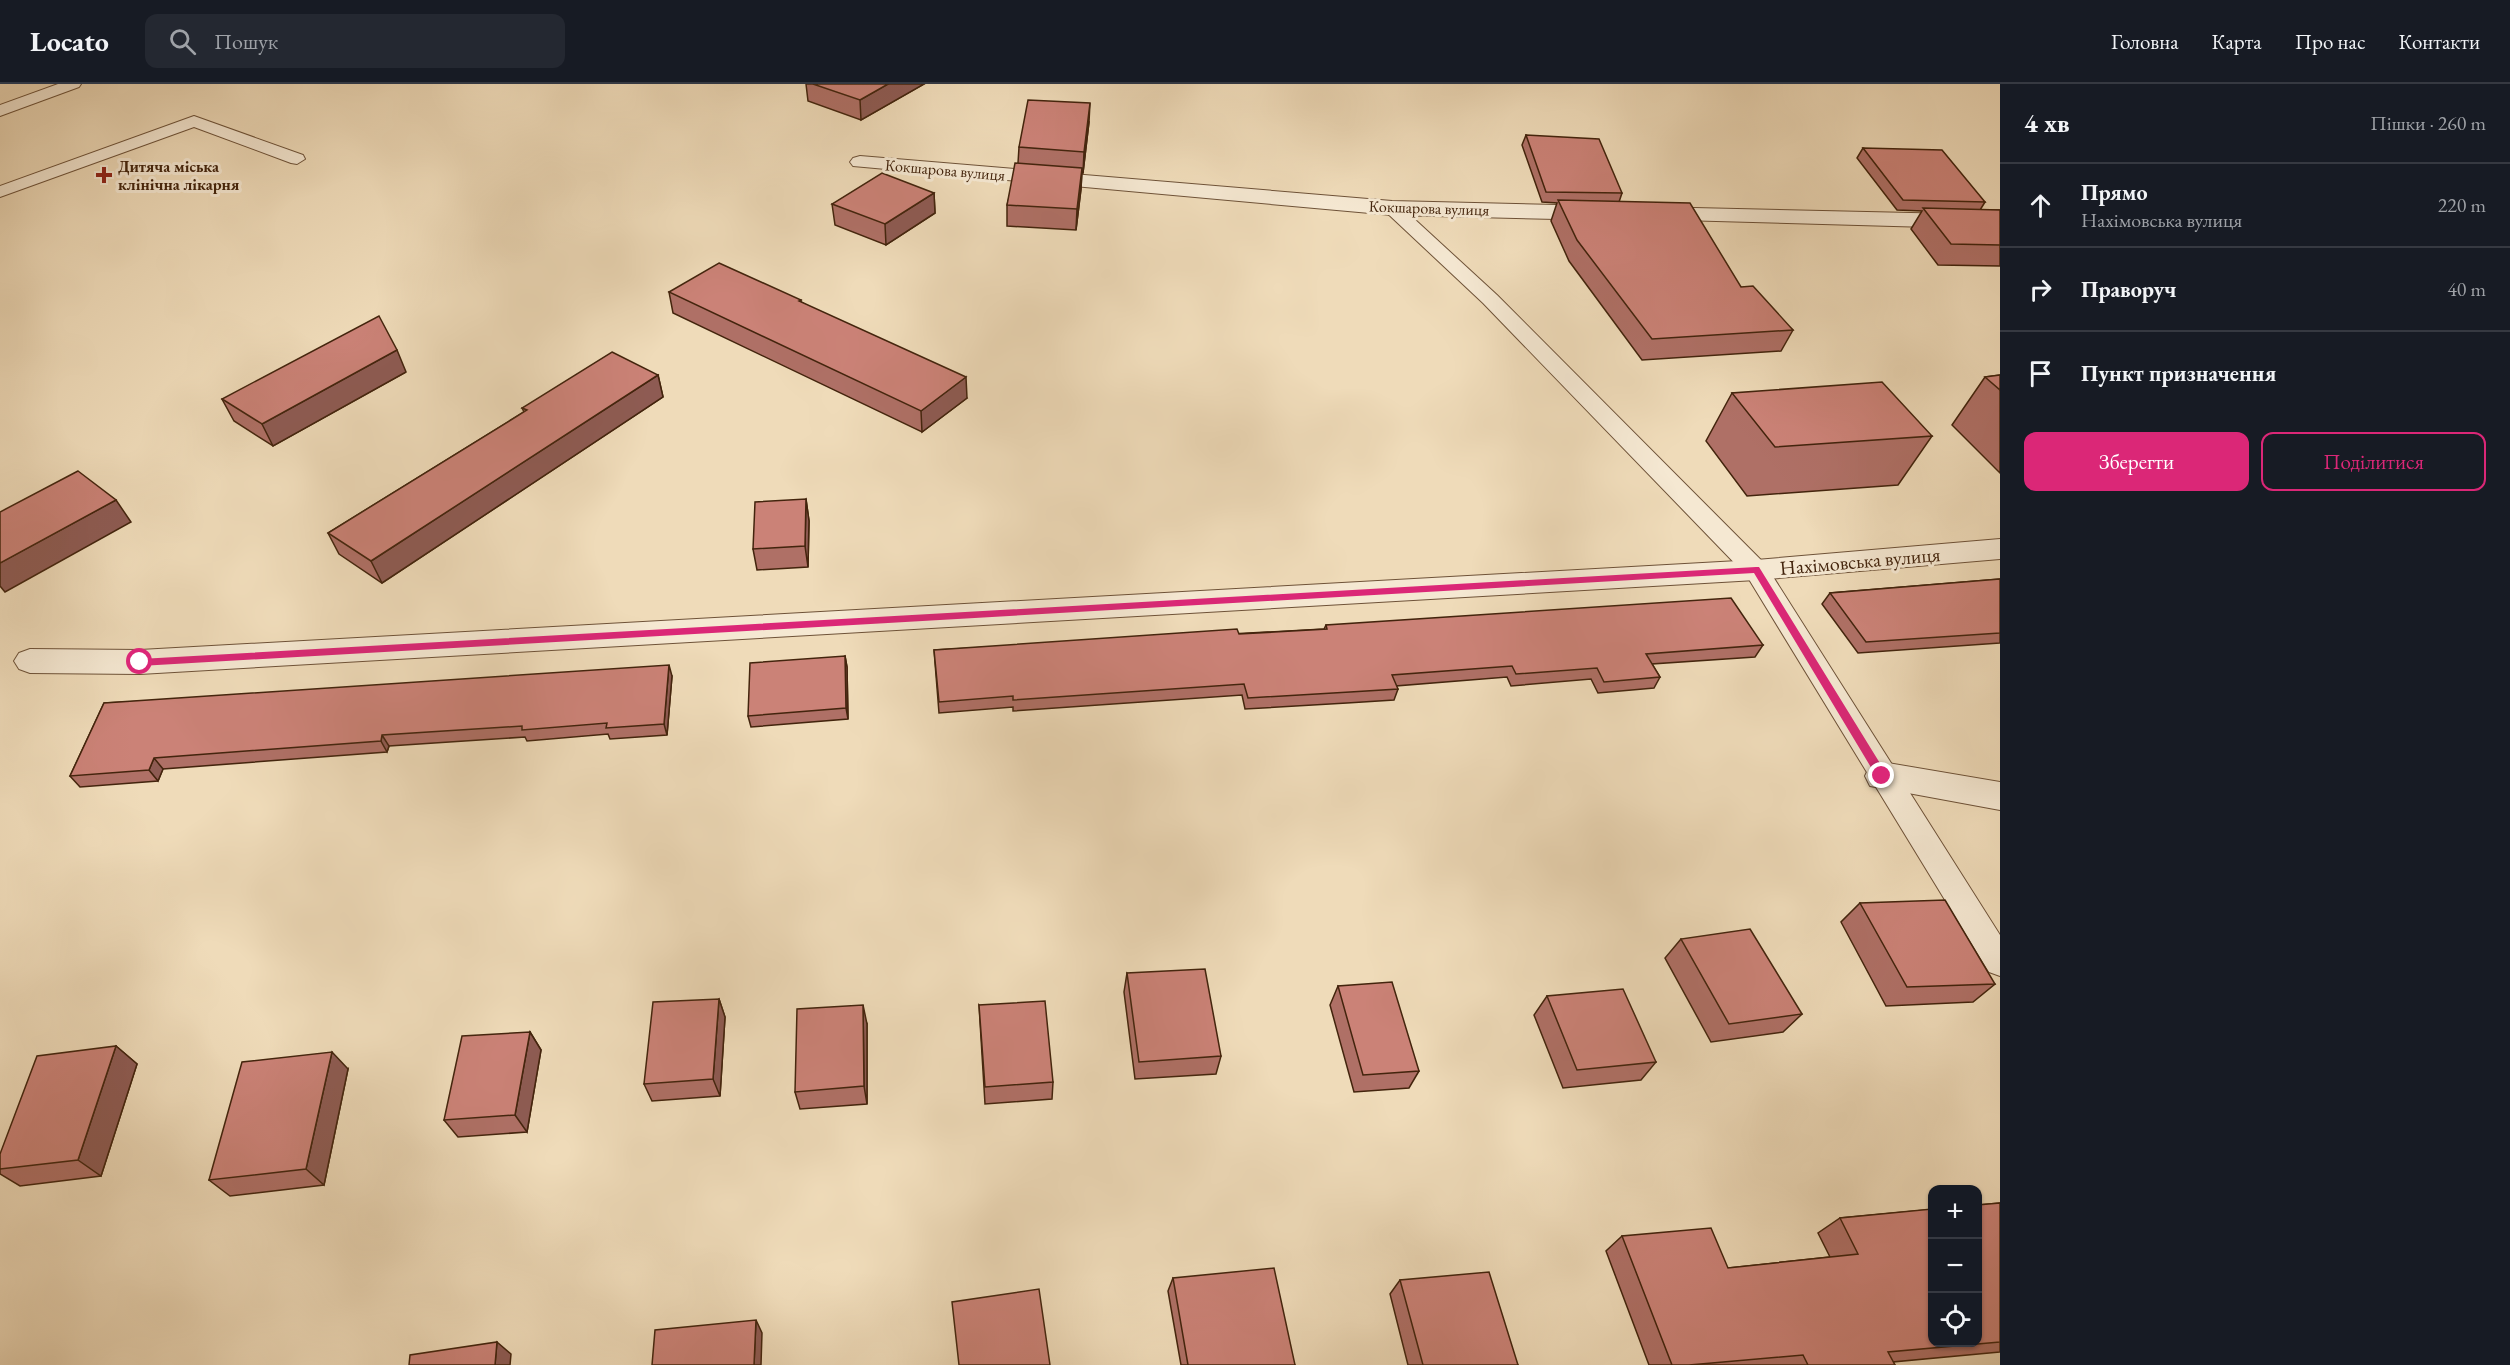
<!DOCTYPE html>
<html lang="uk">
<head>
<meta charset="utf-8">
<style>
  body { margin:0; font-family:"EB Garamond",serif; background:#242831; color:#f1f3f6 }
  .controls { position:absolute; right:18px; bottom:18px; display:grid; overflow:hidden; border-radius:12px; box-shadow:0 2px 4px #0004 }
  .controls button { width:54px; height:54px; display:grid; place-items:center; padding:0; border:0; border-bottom:2px solid #363941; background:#171b24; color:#f1f3f6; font:30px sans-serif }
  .stop { position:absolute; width:18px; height:18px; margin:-14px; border:4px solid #db2777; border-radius:50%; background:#fff }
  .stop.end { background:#db2777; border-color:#fff; box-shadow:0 2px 6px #0008 }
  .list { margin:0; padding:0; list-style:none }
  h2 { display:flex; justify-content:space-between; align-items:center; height:78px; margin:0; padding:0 24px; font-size:26px }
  h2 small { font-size:20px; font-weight:400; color:#9ea1a6 }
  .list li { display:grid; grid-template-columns:39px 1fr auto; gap:18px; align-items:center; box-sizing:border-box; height:84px; padding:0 24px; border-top:2px solid #363941 }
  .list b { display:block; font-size:22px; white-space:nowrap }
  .list p { margin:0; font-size:20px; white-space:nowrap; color:#9ea1a6 }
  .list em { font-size:20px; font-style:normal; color:#9ea1a6 }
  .actions { display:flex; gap:12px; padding:18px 24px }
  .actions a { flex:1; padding:14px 0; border:2px solid #db2777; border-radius:12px; text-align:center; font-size:21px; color:#db2777 }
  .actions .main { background:#db2777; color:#fff }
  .icon { flex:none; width:33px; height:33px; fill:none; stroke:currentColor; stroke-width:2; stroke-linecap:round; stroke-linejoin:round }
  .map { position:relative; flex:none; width:2000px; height:1281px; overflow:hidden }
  header { display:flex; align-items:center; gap:36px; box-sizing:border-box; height:84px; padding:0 30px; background:#171b24; border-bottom:2px solid #363941 }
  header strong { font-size:28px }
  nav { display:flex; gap:33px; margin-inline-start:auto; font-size:21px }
  .search { width:420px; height:54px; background:#242831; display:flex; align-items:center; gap:15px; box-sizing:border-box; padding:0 21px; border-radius:12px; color:#9ea1a6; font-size:22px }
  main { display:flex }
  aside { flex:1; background:#171b24 }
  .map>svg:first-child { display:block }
</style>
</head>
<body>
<header>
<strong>Locato</strong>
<div class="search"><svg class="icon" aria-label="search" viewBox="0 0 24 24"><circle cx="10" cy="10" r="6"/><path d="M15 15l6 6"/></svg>Пошук</div>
<nav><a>Головна</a><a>Карта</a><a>Про нас</a><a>Контакти</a></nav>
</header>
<main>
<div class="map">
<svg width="2000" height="1281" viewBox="0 0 2000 1281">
  <rect width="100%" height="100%" fill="#efdbb9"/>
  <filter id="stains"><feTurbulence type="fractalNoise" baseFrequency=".00333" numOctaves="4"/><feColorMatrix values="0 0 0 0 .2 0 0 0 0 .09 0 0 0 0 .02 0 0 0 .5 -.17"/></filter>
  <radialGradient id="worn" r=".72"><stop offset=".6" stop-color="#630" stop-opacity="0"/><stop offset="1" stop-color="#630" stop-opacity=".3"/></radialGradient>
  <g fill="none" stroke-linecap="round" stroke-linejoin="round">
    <defs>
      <g id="lane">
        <polygon points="58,0 81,0 79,3 0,32 0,21"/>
        <polygon points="194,32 303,71 305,75 297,80 291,79 194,43 0,113 0,102"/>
        <polygon points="1392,119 1398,120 1497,211 1765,480 2000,851 2000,892 1989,888 1747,492 1483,219 1386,128 1383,124"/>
      </g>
      <g id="street">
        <polygon points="860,72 1392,117 1600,122 1608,124 1611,129 1608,134 1600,136 1392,131 853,82 850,78 853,74"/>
        <polygon points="1651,123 2000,131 2000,145 1643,135 1640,130 1643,125"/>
        <polygon points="2000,455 2000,475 1756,496 140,590 30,589 19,585 14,577 19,569 30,565 140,566 1756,476"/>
        <polygon points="1882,678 2000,698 2000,726 1870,702 1865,692 1870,682"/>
      </g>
    </defs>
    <use href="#lane" stroke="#6e5238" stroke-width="2"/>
    <use href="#street" stroke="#6e5238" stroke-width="2"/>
    <use href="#lane" fill="#f5e8d2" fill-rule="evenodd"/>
    <use href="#street" fill="#f5e8d2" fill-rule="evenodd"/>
  </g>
  <g fill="#af7066" stroke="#43240d" stroke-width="1.5">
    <polygon points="806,0 924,0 861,36 808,17"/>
    <polygon points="1089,38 1083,89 1082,88 1081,105 1076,146 1007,142 1007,121 1018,79 1019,63"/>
    <polygon points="1526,51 1622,109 1619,118 1741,203 1793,246 1781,267 1642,276 1569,177 1551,137 1557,119 1542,118 1522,61"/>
    <polygon points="1863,64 1985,118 1980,126 2000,126 2000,182 1938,181 1911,145 1922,127 1897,126 1857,74"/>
    <polygon points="934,109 935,129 886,161 835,141 832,120"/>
    <polygon points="669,208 801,216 801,218 967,314 922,348 673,229"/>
    <polygon points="406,288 273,362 234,337 222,315"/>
    <polygon points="658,291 663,313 382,499 339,470 328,449 524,328 522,324"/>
    <polygon points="2000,291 2000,389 1952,341 1985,293"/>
    <polygon points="1732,309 1932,352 1898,401 1747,412 1706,357"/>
    <polygon points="806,415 809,437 808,483 757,486 753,465"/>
    <polygon points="2000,495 2000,559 1858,569 1822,520 1830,509"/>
    <polygon points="1326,541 1763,561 1755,573 1652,580 1660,593 1654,604 1598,609 1591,595 1511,602 1507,593 1396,602 1398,605 1394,616 1347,619 1245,625 1242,611 1013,627 1013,623 939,629 934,566 1324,545"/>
    <polygon points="845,572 847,583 848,635 751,643 748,632"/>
    <polygon points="672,592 667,651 610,655 608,650 527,657 525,653 389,662 387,668 163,685 158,697 80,703 70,692 104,619"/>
    <polygon points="1860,819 1995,900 1973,918 1886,922 1841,838"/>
    <polygon points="1681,855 1802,930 1783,948 1711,958 1665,874"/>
    <polygon points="1127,889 1221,972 1216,990 1135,995 1124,908"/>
    <polygon points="1338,902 1419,987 1409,1004 1354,1008 1330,921"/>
    <polygon points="1547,912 1656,978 1641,996 1563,1004 1534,931"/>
    <polygon points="719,915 725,933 720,1012 652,1017 644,1000"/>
    <polygon points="979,921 1053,998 1052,1015 985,1020"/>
    <polygon points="867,940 867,1020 800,1025 795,1008"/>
    <polygon points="530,948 541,966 527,1048 458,1053 444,1036"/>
    <polygon points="116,962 137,980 101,1092 20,1102 0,1090 0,1070"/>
    <polygon points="348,985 324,1101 230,1112 209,1096"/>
    <polygon points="2000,1119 2000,1268 1893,1278 1895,1281 1649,1281 1606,1167 1622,1152 1728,1184 1830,1173 1818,1149 1840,1134"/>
    <polygon points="1173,1194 1295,1281 1181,1281 1168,1207"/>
    <polygon points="1400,1196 1518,1281 1408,1281 1390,1210"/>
  </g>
  <g fill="#8e5b53" stroke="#43240d" stroke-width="1.5">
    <polygon points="888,0 924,0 861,36 860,16"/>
    <polygon points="1090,19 1089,38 1083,89 1084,68"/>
    <polygon points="1082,84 1081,105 1076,146 1077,125"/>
    <polygon points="934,109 935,129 886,161 885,140"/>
    <polygon points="397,266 406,288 273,362 262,340"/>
    <polygon points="658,291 663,313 382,499 371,477"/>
    <polygon points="966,293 967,314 922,348 921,327"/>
    <polygon points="806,415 809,437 808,483 805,462"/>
    <polygon points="116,416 131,438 5,508 0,502 0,479"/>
    <polygon points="845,572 847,583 848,635 846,624"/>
    <polygon points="669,581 672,592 667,651 664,640"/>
    <polygon points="382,651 389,662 387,668 381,657"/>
    <polygon points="154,674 163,685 158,697 149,686"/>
    <polygon points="719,915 725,933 720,1012 713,995"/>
    <polygon points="863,921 867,940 867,1020 864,1002"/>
    <polygon points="530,948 541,966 527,1048 515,1031"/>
    <polygon points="116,962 137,980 101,1092 78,1076"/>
    <polygon points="332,968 348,985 324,1101 306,1085"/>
    <polygon points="756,1236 762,1249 761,1281 754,1281"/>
    <polygon points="497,1258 511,1270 510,1281 495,1281"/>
  </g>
  <g fill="#cb8277" stroke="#43240d" stroke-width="1.5">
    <polygon points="813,0 888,0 860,16"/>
    <polygon points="1028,16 1090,19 1084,68 1019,63"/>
    <polygon points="1526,51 1599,55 1622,109 1546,108"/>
    <polygon points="1863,64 1942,66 1985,118 1903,116"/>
    <polygon points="1015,79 1082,84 1077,125 1007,121"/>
    <polygon points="882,89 934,109 885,140 832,120"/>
    <polygon points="1558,116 1690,119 1741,203 1753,202 1793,246 1652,255 1577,156"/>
    <polygon points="1923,124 2000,126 2000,161 1951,160"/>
    <polygon points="719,179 801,216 799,217 966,293 921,327 669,208"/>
    <polygon points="379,232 397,266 262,340 222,315"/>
    <polygon points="612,268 658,291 371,477 328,449 527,326 522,324"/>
    <polygon points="2000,291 2000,306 1985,293"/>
    <polygon points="1882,298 1932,352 1775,363 1732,309"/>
    <polygon points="78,387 116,416 0,479 0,428"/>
    <polygon points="806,415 805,462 753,465 755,418"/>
    <polygon points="2000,495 2000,549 1866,558 1830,509"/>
    <polygon points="1731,514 1763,561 1646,570 1660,593 1604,598 1597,584 1516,590 1512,582 1392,591 1398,605 1350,608 1248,614 1244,600 1013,616 1013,612 939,618 934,566 1237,545 1239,550 1327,545 1326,541"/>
    <polygon points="845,572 846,624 748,632 750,579"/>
    <polygon points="669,581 664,640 606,644 607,639 522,646 522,642 382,651 381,657 154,674 149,686 70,692 104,619"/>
    <polygon points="1945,816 1995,900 1907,903 1860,819"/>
    <polygon points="1750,845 1802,930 1729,940 1681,855"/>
    <polygon points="1205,885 1221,972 1139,978 1127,889"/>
    <polygon points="1392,898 1419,987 1363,991 1338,902"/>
    <polygon points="1623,905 1656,978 1577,986 1547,912"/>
    <polygon points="719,915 713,995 644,1000 653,918"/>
    <polygon points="1045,917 1053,998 985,1003 979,921"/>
    <polygon points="863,921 864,1002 795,1008 797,925"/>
    <polygon points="530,948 515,1031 444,1036 462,952"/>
    <polygon points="116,962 78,1076 0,1085 0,1070 37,972"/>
    <polygon points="332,968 306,1085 209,1096 242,978"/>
    <polygon points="2000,1119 2000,1258 1888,1268 1895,1281 1808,1281 1803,1271 1689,1281 1672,1281 1622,1152 1711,1144 1728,1184 1858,1170 1840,1134 1932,1125 1932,1258 1977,1258 1977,1121"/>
    <polygon points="1274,1184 1295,1281 1188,1281 1173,1194"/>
    <polygon points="1489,1188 1518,1281 1423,1281 1400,1196"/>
    <polygon points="1039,1205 1050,1281 959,1281 952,1218"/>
    <polygon points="756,1236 754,1281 652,1281 655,1246"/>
    <polygon points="497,1258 495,1281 409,1281 410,1271"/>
  </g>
  <polygon fill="#db2777" points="1756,483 1759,483 1886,689 1886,695 1878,695 1754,489 140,582 135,578 140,575"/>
  <path fill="#8f2418" stroke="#f5e8d2" stroke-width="2" d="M101 82h6v6h6v6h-6v6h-6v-6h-6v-6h6z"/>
  <g text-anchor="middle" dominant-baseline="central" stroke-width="6" stroke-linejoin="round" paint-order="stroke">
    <g font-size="16" font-weight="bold" fill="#43240d" stroke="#f5e8d2" text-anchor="start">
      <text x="118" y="82">Дитяча міська<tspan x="118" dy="18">клінічна лікарня</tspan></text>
    </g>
    <g font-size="16" fill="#43240d" stroke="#f5e8d2">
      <text transform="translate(945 86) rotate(5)">Кокшарова вулиця</text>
      <text transform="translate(1429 124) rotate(2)">Кокшарова вулиця</text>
    </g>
    <g font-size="20" fill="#43240d" stroke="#f5e8d2">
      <text transform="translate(1860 477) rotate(-5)">Нахімовська вулиця</text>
    </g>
  </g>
  <rect width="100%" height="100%" filter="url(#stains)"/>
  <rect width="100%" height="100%" fill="url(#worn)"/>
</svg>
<div class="controls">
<button>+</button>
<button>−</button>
<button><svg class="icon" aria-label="locate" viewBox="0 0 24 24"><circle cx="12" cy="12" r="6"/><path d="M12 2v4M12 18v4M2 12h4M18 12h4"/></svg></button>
</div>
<div class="stop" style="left:140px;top:578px"></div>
<div class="stop end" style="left:1882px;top:692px"></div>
</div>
<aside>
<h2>4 хв<small>Пішки · 260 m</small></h2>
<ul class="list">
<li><svg class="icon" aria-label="ahead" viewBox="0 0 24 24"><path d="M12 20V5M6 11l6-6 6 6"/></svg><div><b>Прямо</b><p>Нахімовська вулиця</p></div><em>220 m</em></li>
<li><svg class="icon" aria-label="right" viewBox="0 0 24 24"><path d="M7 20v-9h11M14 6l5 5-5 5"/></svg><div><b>Праворуч</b></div><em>40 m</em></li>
<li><svg class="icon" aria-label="arrive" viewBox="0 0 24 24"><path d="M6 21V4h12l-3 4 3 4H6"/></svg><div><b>Пункт призначення</b></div></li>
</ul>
<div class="actions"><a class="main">Зберегти</a><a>Поділитися</a></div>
</aside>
</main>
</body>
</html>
